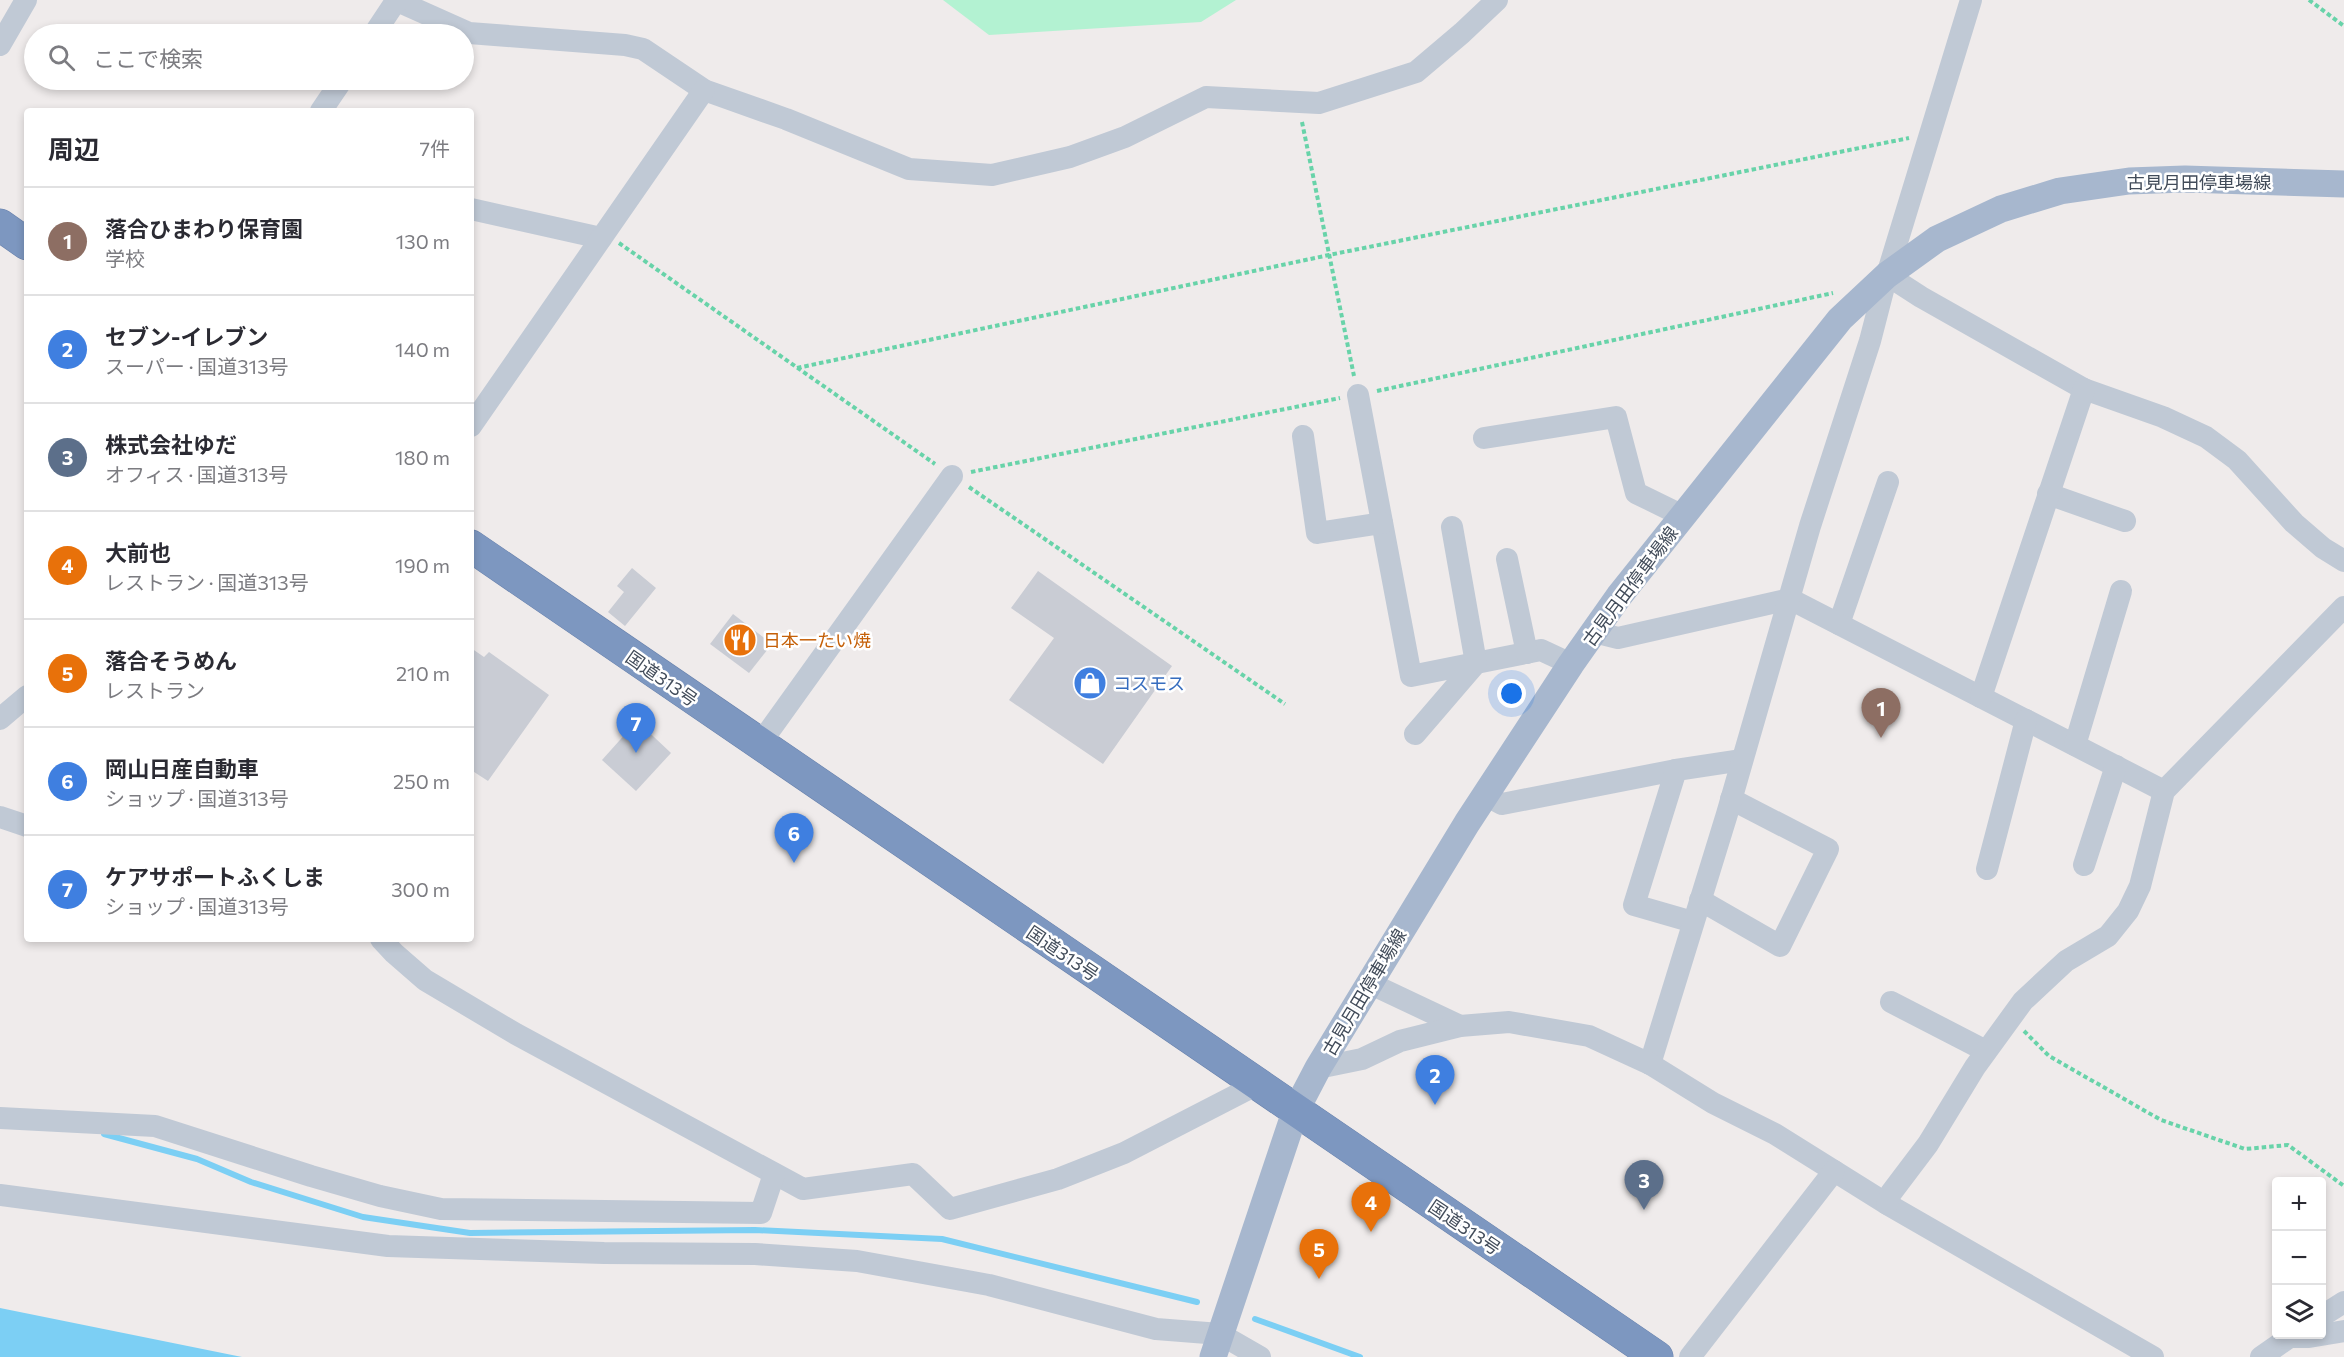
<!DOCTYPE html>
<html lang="ja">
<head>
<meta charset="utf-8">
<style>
  body { margin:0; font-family:Commissioner,"Noto Sans JP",sans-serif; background:#f2f2f3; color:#2b2b33 }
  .controls { position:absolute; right:18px; bottom:18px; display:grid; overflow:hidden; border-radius:6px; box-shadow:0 3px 9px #0003 }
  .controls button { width:54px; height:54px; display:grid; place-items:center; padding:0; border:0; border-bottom:2px solid #e1e1e2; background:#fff; color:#2b2b33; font:30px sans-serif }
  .you { position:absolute; left:1512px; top:694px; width:21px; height:21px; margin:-15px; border:4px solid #fff; border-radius:50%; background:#1a73e8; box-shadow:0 0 0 9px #1a73e833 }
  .badge { display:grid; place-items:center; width:39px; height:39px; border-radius:50%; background:#0854ec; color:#fff; font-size:20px; font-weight:700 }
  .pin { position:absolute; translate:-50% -50px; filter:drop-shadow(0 2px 3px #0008) }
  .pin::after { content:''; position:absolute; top:32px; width:21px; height:18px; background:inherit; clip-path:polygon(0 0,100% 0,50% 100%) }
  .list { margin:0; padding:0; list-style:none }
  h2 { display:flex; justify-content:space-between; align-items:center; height:78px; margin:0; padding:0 24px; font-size:26px }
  h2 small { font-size:20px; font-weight:400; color:#7c7c81 }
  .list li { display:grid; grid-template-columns:39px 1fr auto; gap:18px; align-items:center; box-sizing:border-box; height:108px; padding:0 24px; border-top:2px solid #e1e1e2 }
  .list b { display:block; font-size:22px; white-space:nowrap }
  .list p { margin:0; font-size:20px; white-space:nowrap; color:#7c7c81 }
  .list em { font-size:20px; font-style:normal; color:#7c7c81 }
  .icon { flex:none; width:33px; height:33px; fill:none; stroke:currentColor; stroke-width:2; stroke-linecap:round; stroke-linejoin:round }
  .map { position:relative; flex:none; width:2344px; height:1357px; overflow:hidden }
  .search { position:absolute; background:#fff; box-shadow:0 3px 9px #0003; left:24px; top:24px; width:450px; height:66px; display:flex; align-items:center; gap:15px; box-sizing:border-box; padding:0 21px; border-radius:33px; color:#7c7c81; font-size:22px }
  .panel { position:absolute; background:#fff; box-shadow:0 3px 9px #0003; left:24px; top:108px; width:450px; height:834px; border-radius:6px }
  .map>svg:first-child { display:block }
</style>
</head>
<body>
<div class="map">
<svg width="2344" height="1357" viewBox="0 0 2344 1357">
  <rect width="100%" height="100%" fill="#efebeb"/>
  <polygon fill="#b3f2d2" points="943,0 1236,0 1201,22 989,35"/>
  <polygon fill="#7ccff4" points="0,1308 242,1357 0,1357"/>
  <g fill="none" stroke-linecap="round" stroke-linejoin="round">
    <g stroke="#7ccff4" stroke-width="6">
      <polyline points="104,1134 197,1159 251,1182 363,1217 470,1233 755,1230 942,1239 1197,1302"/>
      <polyline points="1255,1319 1360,1357"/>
    </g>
  </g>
  <g fill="#c9ccd4">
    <polygon points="632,568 656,588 625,626 608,612 624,592 617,586"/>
    <polygon points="1038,571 1172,666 1103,764 1009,700 1054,638 1011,608"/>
    <polygon points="733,614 772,644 749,673 710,644"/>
    <polygon points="471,648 484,657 489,652 549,695 488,781 471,770"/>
    <polygon points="637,721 671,753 636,791 602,760"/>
  </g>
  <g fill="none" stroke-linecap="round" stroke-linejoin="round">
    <defs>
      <g id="highway">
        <polyline points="0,225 27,244"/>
        <polyline points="471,546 1657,1357"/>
      </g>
    </defs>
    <use href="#highway" stroke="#6982ac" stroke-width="33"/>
    <g stroke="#68d3a9" stroke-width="4" stroke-dasharray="4.5 3" stroke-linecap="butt">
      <polyline points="2309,0 2344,26"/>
      <polyline points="1302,122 1354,376"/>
      <polyline points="619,243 935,464"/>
      <polyline points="797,368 1329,255 1909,138"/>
      <polyline points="1377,391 1833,293"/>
      <polyline points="971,472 1340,398"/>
      <polyline points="969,487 1285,704"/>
      <polyline points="2024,1031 2049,1056 2161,1120 2245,1149 2288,1145 2344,1186"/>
    </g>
    <g stroke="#c0c9d5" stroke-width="22">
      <polyline points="395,0 469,33 625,45 643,49 704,90 786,119 909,169 992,175 1070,157 1125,137 1206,97 1319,103 1416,72 1462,33 1497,0"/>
      <polyline points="374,34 396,1 400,0"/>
      <polyline points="0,45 26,0"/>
      <polyline points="321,111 342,80"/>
      <polyline points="471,209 601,238"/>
      <polyline points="1887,275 1921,297 2084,389 2163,417 2206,437 2237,460 2294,523 2323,548 2344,561"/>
      <polyline points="1358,395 1411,676 1541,650 1571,664"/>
      <polyline points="471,426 704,90"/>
      <polyline points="1303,436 1317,533 1382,523"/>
      <polyline points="1484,438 1616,417 1636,493 1683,516"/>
      <polyline points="2048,494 2125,521"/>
      <polyline points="1507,559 1527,653"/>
      <polyline points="1839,624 1888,482"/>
      <polyline points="1594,632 1618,638 1790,599 2164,791"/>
      <polyline points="1981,697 2084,389"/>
      <polyline points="0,719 27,696"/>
      <polyline points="1415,734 1476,663 1452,527"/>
      <polyline points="759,745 952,476"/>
      <polyline points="2075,745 2121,591"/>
      <polyline points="1485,795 1502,804 1676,770"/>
      <polyline points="0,817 27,826"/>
      <polyline points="2084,865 2116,766"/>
      <polyline points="1987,869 2026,720"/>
      <polyline points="1700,900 1780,946 1828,849 1731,799"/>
      <polyline points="1693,922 1634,905 1676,770 1742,760"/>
      <polyline points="381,939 394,953 425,980 516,1034 803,1189 913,1174 950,1209 1058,1179 1124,1153 1256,1085"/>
      <polyline points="1369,983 1460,1026"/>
      <polyline points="1891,1002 1986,1051"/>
      <polyline points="1650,1064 1727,814 1810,526 1870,341 1887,275 1971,0"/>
      <polyline points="1318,1068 1362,1059 1400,1041 1460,1026 1509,1022 1589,1036 1650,1064 1713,1103 1775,1134 1887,1204 2153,1357"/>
      <polyline points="0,1118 155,1126 311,1176 380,1196 441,1209 761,1213 774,1174"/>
      <polyline points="0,1195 388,1246 604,1253 755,1254 857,1261 989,1285 1156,1329 1220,1334 1260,1357"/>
      <polyline points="1887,1204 1891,1193 1928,1144 1975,1067 2023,1001 2066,961 2108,936 2128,911 2140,886 2164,791 2344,607"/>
      <polyline points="2322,1316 2344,1302"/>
      <polyline points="2289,1337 2309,1337 2344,1331"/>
      <polyline points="1690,1357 1834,1171"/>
      <polyline points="2261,1357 2294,1334"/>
    </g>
    <polyline stroke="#a7b7ce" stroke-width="27" points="1213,1357 1295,1112 1318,1068 1467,823 1571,664 1619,596 1840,319 1887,275 1937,239 2001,209 2060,191 2129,181 2185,179 2344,184"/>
    <use href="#highway" stroke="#7d97c0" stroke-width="32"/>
  </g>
  <defs>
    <symbol id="restaurant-disc" viewBox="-11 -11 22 22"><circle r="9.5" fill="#e8710a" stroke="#fff"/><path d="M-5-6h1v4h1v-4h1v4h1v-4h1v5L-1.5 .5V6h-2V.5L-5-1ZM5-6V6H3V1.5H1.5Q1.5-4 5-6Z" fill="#fff"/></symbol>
    <symbol id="shop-disc" viewBox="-11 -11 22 22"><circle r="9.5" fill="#3f7fe0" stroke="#fff"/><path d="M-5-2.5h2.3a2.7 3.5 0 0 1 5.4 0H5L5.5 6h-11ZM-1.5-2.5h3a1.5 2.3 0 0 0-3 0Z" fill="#fff"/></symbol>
  </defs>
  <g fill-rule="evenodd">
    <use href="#restaurant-disc" x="721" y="621" width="38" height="38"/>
    <use href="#shop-disc" x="1071" y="664" width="38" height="38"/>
  </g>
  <g text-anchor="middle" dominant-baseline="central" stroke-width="5" stroke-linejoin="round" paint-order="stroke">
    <g font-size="18" fill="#424c5a" stroke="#fff">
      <text x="2199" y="182">古見月田停車場線</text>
      <text transform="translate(1630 586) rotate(-53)">古見月田停車場線</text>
      <text transform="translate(662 678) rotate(35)">国道313号</text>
      <text transform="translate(1063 953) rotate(34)">国道313号</text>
      <text transform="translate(1364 992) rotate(-59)">古見月田停車場線</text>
      <text transform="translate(1465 1227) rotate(34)">国道313号</text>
    </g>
    <g font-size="18" fill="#c56008" stroke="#fff" text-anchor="start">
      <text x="763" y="640">日本一たい焼</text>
    </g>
    <g font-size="18" fill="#366cbe" stroke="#fff" text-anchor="start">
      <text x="1113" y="683">コスモス</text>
    </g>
  </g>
</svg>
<div class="controls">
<button>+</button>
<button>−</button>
<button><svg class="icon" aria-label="layers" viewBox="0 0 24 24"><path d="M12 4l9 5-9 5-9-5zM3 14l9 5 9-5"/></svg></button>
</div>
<div class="you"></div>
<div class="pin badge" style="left:1881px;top:738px;background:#8d6e63">1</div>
<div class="pin badge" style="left:1435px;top:1105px;background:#3f7fe0">2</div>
<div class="pin badge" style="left:1644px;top:1210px;background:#5c6f8a">3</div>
<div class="pin badge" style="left:1371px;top:1232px;background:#e8710a">4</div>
<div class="pin badge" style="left:1319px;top:1279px;background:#e8710a">5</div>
<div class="pin badge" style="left:794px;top:863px;background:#3f7fe0">6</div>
<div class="pin badge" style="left:636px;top:753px;background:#3f7fe0">7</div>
<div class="search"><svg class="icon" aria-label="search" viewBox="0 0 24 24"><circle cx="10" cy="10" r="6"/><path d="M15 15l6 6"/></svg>ここで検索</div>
<section class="panel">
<h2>周辺<small>7件</small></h2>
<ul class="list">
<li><span class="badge" style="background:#8d6e63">1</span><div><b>落合ひまわり保育園</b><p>学校</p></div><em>130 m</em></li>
<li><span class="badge" style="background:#3f7fe0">2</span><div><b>セブン-イレブン</b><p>スーパー · 国道313号</p></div><em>140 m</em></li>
<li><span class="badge" style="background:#5c6f8a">3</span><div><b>株式会社ゆだ</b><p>オフィス · 国道313号</p></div><em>180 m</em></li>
<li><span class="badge" style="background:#e8710a">4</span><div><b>大前也</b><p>レストラン · 国道313号</p></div><em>190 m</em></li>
<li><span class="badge" style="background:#e8710a">5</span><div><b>落合そうめん</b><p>レストラン</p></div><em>210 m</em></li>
<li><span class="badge" style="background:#3f7fe0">6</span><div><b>岡山日産自動車</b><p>ショップ · 国道313号</p></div><em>250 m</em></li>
<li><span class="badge" style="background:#3f7fe0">7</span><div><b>ケアサポートふくしま</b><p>ショップ · 国道313号</p></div><em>300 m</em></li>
</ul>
</section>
</div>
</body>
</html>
